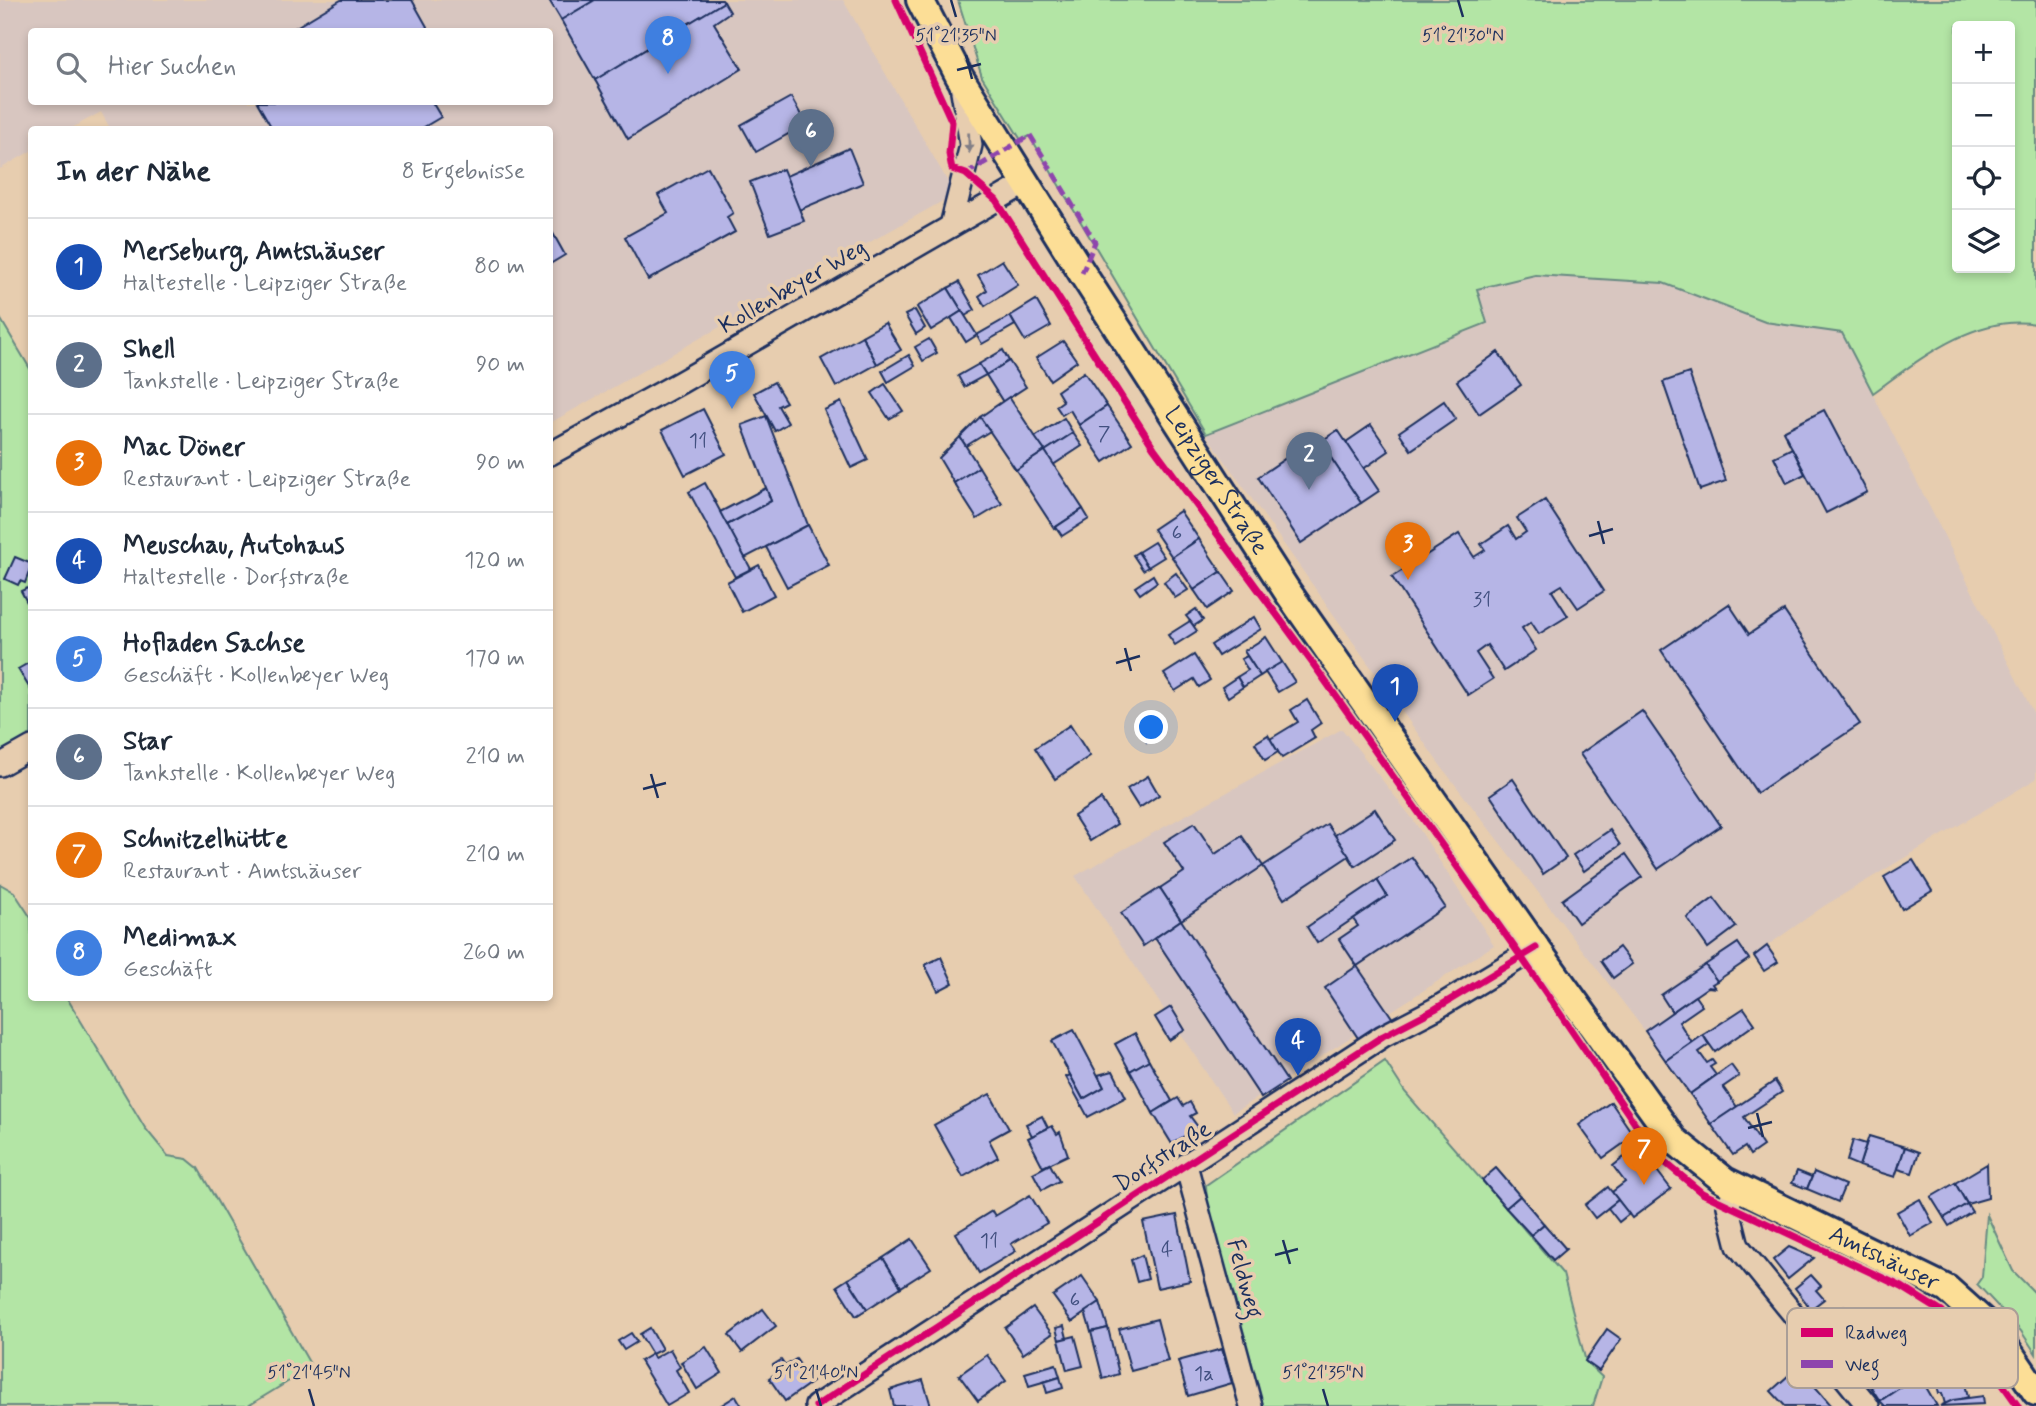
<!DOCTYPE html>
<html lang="de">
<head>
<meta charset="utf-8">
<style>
  body { margin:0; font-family:Mynerve,sans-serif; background:#f6f6f7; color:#1f2937 }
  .controls { position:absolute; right:21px; top:21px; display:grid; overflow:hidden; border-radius:7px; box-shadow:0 4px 10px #0003 }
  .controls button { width:63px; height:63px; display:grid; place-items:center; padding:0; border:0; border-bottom:2px solid #e0e1e3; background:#fff; color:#1f2937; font:35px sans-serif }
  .you { position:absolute; left:1152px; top:728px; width:24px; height:24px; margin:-18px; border:5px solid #fff; border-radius:50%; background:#1a73e8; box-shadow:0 0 0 10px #1a73e833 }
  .badge { display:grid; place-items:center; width:46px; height:46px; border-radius:50%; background:#b45309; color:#fff; font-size:23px; font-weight:700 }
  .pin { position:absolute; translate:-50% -58px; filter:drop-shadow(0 2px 4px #0008) }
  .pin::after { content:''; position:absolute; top:37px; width:24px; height:21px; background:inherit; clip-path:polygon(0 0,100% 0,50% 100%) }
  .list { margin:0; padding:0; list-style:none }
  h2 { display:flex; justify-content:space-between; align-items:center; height:91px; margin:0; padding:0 28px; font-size:30px }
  h2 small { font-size:23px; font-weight:400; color:#747a83 }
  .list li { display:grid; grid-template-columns:46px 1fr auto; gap:21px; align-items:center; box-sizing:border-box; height:98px; padding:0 28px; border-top:2px solid #e0e1e3 }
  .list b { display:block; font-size:26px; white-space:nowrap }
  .list p { margin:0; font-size:23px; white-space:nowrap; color:#747a83 }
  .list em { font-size:23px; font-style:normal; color:#747a83 }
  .icon { flex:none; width:38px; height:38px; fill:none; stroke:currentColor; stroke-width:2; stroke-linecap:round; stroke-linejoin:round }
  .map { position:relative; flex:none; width:2036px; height:1406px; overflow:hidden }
  .search { position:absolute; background:#fff; box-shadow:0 4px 10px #0003; left:28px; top:28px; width:525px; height:77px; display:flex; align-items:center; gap:18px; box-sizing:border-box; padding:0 24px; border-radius:7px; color:#747a83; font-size:26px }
  .panel { position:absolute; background:#fff; box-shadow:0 4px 10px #0003; left:28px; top:126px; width:525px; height:875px; border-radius:7px }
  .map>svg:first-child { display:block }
</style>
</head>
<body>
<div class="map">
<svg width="2036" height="1406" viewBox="0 0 2036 1406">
  <rect width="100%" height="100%" fill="#e7cdaf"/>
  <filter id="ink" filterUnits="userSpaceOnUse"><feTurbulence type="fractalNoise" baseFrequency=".0143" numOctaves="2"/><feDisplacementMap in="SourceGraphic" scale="14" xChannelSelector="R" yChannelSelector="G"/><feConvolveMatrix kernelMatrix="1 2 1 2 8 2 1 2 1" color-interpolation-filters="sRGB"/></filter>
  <g filter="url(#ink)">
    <g fill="#d8c6c0" fill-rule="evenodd">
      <path d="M0,0H843L955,194L550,423V130H111L101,112L70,129L32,130L31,151L0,169ZM32,32H550V102H32Z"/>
      <polygon points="1535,275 1663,283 1765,322 1842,333 2036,718 2036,779 1824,906 1645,1031 1440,765 1206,434 1487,324 1476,289"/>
      <polygon points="1342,729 1412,818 1494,945 1233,1113 1075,876"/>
    </g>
    <g fill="#b3e5a5" stroke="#678a82" stroke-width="2" fill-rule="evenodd">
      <path d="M958,0H2036V324C1975,314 1920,359 1873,393L1842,333L1765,322L1663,283L1535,275L1477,289L1487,323L1206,434L1030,136L1021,140L982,77ZM1957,26H2010V268H1957Z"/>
      <polygon points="0,318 32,372 31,757 0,775"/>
      <polygon points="0,884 14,892 31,918 32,998 67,998 145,1128 168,1156 187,1159 198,1168 310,1364 294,1378 248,1406 0,1406"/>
      <polygon points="1385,1061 1405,1092 1563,1274 1586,1362 1602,1377 1593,1406 1258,1406 1207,1203 1206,1185"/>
      <polygon points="1987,1215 2013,1271 2036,1294 2036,1354 2021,1331 1977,1284 1982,1277"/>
    </g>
    <g fill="#b6b5e6" stroke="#1b2f5e" stroke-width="2">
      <polygon points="341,0 412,0 430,32 288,32"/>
      <polygon points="549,0 595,0 561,20"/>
      <polygon points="595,0 722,0 724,2 595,80 561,20"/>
      <polygon points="724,2 730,12 714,23 742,69 628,139 595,80"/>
      <polygon points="791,97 806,124 756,152 741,125"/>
      <polygon points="257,102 432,102 441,117 419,130 273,130"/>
      <polygon points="849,148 863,183 799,210 786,176"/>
      <polygon points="708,167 733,213 727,217 735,232 648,280 625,237 668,213 658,195"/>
      <polygon points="783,169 804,221 770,234 750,182"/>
      <polygon points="550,228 565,255 550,264"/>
      <polygon points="1002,260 1018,285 985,306 979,296 987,290 978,275"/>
      <polygon points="959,282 975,310 965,316 948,288"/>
      <polygon points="948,288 962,311 931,330 917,307"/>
      <polygon points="1036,300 1051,326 1025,341 1010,316"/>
      <polygon points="915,310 925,328 916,334 905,315"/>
      <polygon points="962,311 977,335 966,342 951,318"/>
      <polygon points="1010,316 1015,325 982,344 977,335"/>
      <polygon points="885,323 901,350 877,364 862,336"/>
      <polygon points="862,336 877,364 836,387 821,359"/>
      <polygon points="929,339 937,353 923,361 915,347"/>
      <polygon points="1063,341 1077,361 1050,380 1036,358"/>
      <polygon points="1003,350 1009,361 986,375 979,364"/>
      <polygon points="1498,352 1521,385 1479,414 1457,381"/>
      <polygon points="909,355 915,366 888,382 882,371"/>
      <polygon points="1009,361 1026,387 1003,402 986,375"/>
      <polygon points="979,364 986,375 964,387 958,376"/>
      <polygon points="1084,372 1107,406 1079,425 1070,410 1062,415 1056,406 1063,401 1057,391"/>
      <polygon points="1689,373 1726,481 1700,490 1663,382"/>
      <polygon points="774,382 786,402 778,406 788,423 775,431 754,393"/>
      <polygon points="885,384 903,411 889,419 872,393"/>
      <polygon points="1009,397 1045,451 1016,470 980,417"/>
      <polygon points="1444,401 1456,419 1411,450 1399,432"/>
      <polygon points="841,402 868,460 851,468 824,410"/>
      <polygon points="1107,406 1132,443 1104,462 1079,425"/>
      <polygon points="703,409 726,454 685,475 662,430"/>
      <polygon points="1824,410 1867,492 1826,513 1783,431"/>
      <polygon points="766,416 808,525 745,558 727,525 771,501 742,425"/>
      <polygon points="980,417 990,431 966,446 960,437"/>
      <polygon points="1064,418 1073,433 1045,451 1035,437"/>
      <polygon points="1371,425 1389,451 1363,469 1346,442"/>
      <polygon points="1338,430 1379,491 1361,503 1320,442"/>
      <polygon points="1073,433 1082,446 1053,465 1045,451"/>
      <polygon points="960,437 979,467 954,483 939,458"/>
      <polygon points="1317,437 1361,503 1301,543 1258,477"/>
      <polygon points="1792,448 1805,474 1787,483 1774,457"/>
      <polygon points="1045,451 1083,509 1054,528 1016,470"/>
      <polygon points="979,467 1002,504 977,519 954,483"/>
      <polygon points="705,483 751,569 735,577 689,492"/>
      <polygon points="766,488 771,501 727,525 720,512"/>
      <polygon points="1545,500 1604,591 1578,608 1562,585 1552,591 1568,616 1539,634 1531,622 1522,628 1536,650 1504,671 1487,645 1476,653 1493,679 1468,695 1392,577 1459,534 1474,557 1485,550 1481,544 1508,526 1516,539 1526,532 1517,518"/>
      <polygon points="1083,509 1089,519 1062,536 1056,527"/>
      <polygon points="1180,511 1199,539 1172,557 1153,529"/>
      <polygon points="808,525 829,565 787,587 766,547"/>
      <polygon points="1199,539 1221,572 1194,590 1172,557"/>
      <polygon points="1154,542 1164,557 1148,567 1138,552"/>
      <polygon points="1138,552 1148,567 1143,570 1133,555"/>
      <polygon points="15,557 32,564 25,583 20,581 18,585 5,579"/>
      <polygon points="759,565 774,595 742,612 727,582"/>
      <polygon points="1221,572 1234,591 1207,609 1194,590"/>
      <polygon points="1176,573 1188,590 1175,598 1164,582"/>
      <polygon points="1153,575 1157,582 1140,594 1135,587"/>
      <polygon points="32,586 32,604 29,606 21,591"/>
      <polygon points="1729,604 1749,634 1784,611 1860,724 1757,793 1661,650"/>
      <polygon points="1196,609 1203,620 1194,626 1186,616"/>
      <polygon points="1254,617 1261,629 1218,656 1211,645"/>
      <polygon points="1190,621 1197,631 1175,645 1168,635"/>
      <polygon points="1266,637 1282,662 1260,676 1244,651"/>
      <polygon points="1194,655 1210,680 1199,687 1194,679 1175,691 1164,674"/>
      <polygon points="1247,656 1260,676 1243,687 1237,677 1248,670 1241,659"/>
      <polygon points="32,661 32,692 18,669"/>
      <polygon points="1282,662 1295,682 1278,692 1265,672"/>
      <polygon points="1237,677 1243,687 1228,697 1222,687"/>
      <polygon points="1307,700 1321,723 1311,730 1315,738 1282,758 1270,739 1298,722 1291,710"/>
      <polygon points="1642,711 1721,826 1658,869 1580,754"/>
      <polygon points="1150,717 1160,734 1147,742 1137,725"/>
      <polygon points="1070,725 1090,756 1055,779 1035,748"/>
      <polygon points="1268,735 1278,752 1265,760 1255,743"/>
      <polygon points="1148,776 1159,795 1139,808 1127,789"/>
      <polygon points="1513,779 1566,858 1543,874 1490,795"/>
      <polygon points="1101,799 1117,824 1090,841 1074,816"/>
      <polygon points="1375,809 1395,840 1355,866 1335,835"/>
      <polygon points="1194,823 1215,854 1242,836 1263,866 1181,920 1160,888 1184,872 1164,842"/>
      <polygon points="1327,824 1349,856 1284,899 1263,866"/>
      <polygon points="1610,830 1620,845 1584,871 1573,855"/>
      <polygon points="1626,854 1642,877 1578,923 1562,900"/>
      <polygon points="1412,857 1445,907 1357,966 1339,939 1358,926 1353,919 1387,896 1377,880"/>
      <polygon points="1913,860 1932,891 1902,909 1884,877"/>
      <polygon points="1377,880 1387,896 1317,943 1307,927"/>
      <polygon points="1160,888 1181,920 1143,946 1121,913"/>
      <polygon points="1714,898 1736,927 1708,948 1687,918"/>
      <polygon points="1181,920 1287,1081 1261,1098 1155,938"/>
      <polygon points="1738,943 1749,959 1717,981 1705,965"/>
      <polygon points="1767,946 1778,962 1764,971 1754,956"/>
      <polygon points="1619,947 1632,964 1613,978 1601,961"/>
      <polygon points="941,957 953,983 938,991 925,965"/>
      <polygon points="1705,965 1717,981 1712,984 1715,988 1708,987 1672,1012 1661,995"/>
      <polygon points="1357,966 1393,1019 1360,1041 1325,988"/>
      <polygon points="1695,996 1702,1006 1679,1022 1692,1043 1666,1061 1645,1031"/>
      <polygon points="1171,1007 1185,1030 1169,1040 1155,1017"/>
      <polygon points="1744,1008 1755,1024 1715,1052 1703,1035"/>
      <polygon points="1074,1030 1104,1087 1083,1099 1052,1041"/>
      <polygon points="1135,1033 1149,1060 1130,1071 1115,1044"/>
      <polygon points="1703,1035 1709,1045 1699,1052 1707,1063 1712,1060 1715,1064 1710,1067 1716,1075 1690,1094 1666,1061"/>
      <polygon points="1149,1060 1172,1101 1153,1113 1130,1071"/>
      <polygon points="1731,1065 1739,1076 1723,1087 1737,1107 1711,1124 1690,1094"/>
      <polygon points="1113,1071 1126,1097 1088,1117 1066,1077 1070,1075 1083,1099 1104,1087 1098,1075"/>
      <polygon points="1775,1081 1782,1092 1744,1117 1763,1146 1750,1155 1745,1147 1733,1155 1711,1124"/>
      <polygon points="990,1094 1009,1129 989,1140 998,1157 963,1177 934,1125"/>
      <polygon points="1178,1098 1183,1106 1190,1102 1196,1113 1190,1116 1198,1127 1172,1144 1153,1113"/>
      <polygon points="1611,1102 1634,1136 1603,1158 1579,1125"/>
      <polygon points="1042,1116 1048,1128 1032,1136 1026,1124"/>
      <polygon points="1052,1126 1057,1134 1060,1132 1068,1155 1043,1167 1028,1138"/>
      <polygon points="1869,1136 1905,1147 1895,1177 1859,1166"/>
      <polygon points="1853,1140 1866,1144 1859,1166 1847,1161"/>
      <polygon points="1638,1146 1671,1189 1632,1218 1612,1192 1625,1182 1613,1166"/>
      <polygon points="1905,1147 1919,1152 1912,1173 1898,1169"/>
      <polygon points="1050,1164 1059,1181 1042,1190 1033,1173"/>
      <polygon points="1987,1164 1988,1198 1967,1204 1955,1183"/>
      <polygon points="1496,1168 1520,1196 1506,1208 1482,1180"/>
      <polygon points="1797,1171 1812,1177 1807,1189 1792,1183"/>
      <polygon points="1814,1172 1845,1185 1838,1202 1807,1189"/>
      <polygon points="1955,1183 1967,1204 1944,1218 1931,1197"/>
      <polygon points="1608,1187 1618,1200 1595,1218 1585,1205"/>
      <polygon points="1030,1195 1047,1223 1011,1244 1016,1251 979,1273 956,1233 992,1211 995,1216"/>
      <polygon points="1520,1196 1544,1224 1531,1235 1506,1208"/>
      <polygon points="1920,1199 1933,1223 1910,1236 1897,1212"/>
      <polygon points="1618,1200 1629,1214 1619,1222 1608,1208"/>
      <polygon points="1967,1204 1972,1212 1949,1226 1944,1218"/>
      <polygon points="1177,1215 1190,1281 1157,1288 1143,1222"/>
      <polygon points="1544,1224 1566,1249 1553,1260 1531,1235"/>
      <polygon points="912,1239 931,1268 901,1287 883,1258"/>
      <polygon points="1789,1247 1814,1258 1788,1279 1773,1260"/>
      <polygon points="1142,1255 1148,1279 1137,1282 1131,1260"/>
      <polygon points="883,1258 901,1287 867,1309 848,1279"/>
      <polygon points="1811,1275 1821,1286 1816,1290 1824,1299 1811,1309 1795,1288"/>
      <polygon points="1082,1276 1100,1302 1072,1322 1053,1296"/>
      <polygon points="848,1279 867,1309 856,1316 837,1286"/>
      <polygon points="1100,1302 1108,1328 1091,1332 1085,1312"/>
      <polygon points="1844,1306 1869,1337 1846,1355 1822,1324"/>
      <polygon points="1033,1308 1052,1334 1023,1354 1005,1328"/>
      <polygon points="763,1309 776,1326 742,1352 729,1335"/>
      <polygon points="1157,1319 1168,1361 1131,1371 1119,1329"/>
      <polygon points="1064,1326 1067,1338 1059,1340 1056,1328"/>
      <polygon points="650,1328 662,1349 652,1354 640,1334"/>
      <polygon points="1108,1328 1119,1374 1103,1379 1091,1332"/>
      <polygon points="1607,1329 1621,1339 1599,1371 1585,1361"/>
      <polygon points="631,1333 637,1342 624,1350 618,1341"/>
      <polygon points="1075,1336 1083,1366 1067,1370 1059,1340"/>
      <polygon points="1950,1342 1956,1357 1959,1356 1968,1397 1945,1404 1942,1393 1939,1393 1932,1364 1899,1380 1902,1386 1880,1401 1871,1387"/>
      <polygon points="706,1347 722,1373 697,1389 681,1362"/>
      <polygon points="670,1349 680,1367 676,1370 689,1393 667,1406 640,1361 652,1354 654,1358"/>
      <polygon points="1222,1349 1232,1383 1188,1396 1178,1361"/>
      <polygon points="987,1355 1006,1381 978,1401 959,1375"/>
      <polygon points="796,1359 812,1382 785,1401 769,1378 778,1372 773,1365 781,1360 785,1366"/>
      <polygon points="1056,1364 1060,1377 1029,1386 1025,1373"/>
      <polygon points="1798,1367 1832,1406 1785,1406 1771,1391"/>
      <polygon points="1919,1375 1937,1406 1885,1406 1880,1401"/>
      <polygon points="1060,1377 1063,1388 1047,1393 1044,1382"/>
      <polygon points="923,1380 931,1406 894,1406 890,1390"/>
      <polygon points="736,1396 742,1406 720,1406"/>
      <polygon points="1983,1396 1984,1404 1940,1406 1953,1400"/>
    </g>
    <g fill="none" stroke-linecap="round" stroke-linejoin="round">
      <defs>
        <g id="minor">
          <polyline points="951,226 971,145 961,85"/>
          <polyline points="550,454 681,382 1026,183"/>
          <polyline points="0,765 32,747"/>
          <polyline points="1186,1165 1251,1406"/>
          <polyline points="1736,1186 1728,1206 1738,1246 1868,1406"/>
          <polyline points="816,1406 1383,1036 1435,1009 1536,948"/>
        </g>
        <g id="major">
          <path id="s1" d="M920,0L959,76L1082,273L1287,591L1536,948L1674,1140L1725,1181L1947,1289L1996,1333L2036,1392"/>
        </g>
      </defs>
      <use href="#minor" stroke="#1b2f5e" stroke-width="26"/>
      <use href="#major" stroke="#1b2f5e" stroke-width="32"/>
      <use href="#minor" stroke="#e7cdaf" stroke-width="21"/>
      <use href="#major" stroke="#fcde96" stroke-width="26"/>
      <polyline stroke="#8e44ad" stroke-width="5" stroke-dasharray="10 5" stroke-linecap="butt" points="966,174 1030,135 1095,242 1082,273"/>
      <defs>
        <g id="cycleway">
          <polyline points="896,0 952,122 949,154 952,169 966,174 996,200 1154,448 1316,668 1522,958 1636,1125 1667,1164 1702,1193 1902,1287 1942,1312 1971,1340 2018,1406"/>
          <polyline points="816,1406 1383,1036 1435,1009 1536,948"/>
        </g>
      </defs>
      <use href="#cycleway" stroke="#e7cdaf" stroke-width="11"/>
      <use href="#cycleway" stroke="#d6006c" stroke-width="7"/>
    </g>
    <defs><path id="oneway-solid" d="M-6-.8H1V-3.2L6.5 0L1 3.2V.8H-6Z" transform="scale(1.75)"/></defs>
    <use fill="#817e86" href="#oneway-solid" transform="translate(969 143) rotate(88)"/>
  </g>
  <path fill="none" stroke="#1b2f5e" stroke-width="2.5" d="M951,0L956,17M1458,0L1463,17M966,55L972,79M957,70L981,64M1598,521L1604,544M1589,536L1613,529M1125,648L1131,671M1116,663L1140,656M651,774L658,798M643,789L666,783M1757,1113L1763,1137M1748,1128L1772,1122M1283,1240L1290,1264M1275,1255L1298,1249M309,1389L314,1406M816,1389L821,1406M1323,1389L1328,1406"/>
  <g text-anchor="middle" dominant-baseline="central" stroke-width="7" stroke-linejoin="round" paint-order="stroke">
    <g font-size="21" fill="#425080">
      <text x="1104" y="434">7</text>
      <text x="698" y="441">11</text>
      <text x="1177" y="533">6</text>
      <text x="1482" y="600">31</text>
      <text x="989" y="1241">11</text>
      <text x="1167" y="1250">4</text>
      <text x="1075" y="1300">6</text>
      <text x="1204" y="1374">1a</text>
    </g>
    <g font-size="24" fill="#1b2f5e" stroke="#e7cdaf">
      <text transform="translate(793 287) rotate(-30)">Kollenbeyer Weg</text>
      <text stroke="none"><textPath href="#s1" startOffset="565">Leipziger Straße</textPath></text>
      <text transform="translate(1163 1157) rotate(-33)">Dorfstraße</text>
      <text stroke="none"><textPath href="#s1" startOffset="1610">Amtshäuser</textPath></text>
      <text transform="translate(1244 1279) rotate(75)">Feldweg</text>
    </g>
  </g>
  <rect x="1787" y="1308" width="231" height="80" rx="10" fill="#e7cdaf" stroke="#aa9e97" stroke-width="2"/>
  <rect x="1801" y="1328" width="32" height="9" fill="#d6006c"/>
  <rect x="1801" y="1360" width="32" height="8" fill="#8e44ad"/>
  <g font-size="19" fill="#1b2f5e">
    <text x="1845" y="1339">Radweg</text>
    <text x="1845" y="1371">Weg</text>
  </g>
  <g font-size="18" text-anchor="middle" fill="#1b2f5e" stroke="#e7cdaf" stroke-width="7" stroke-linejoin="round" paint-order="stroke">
    <text x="956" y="41">51°21'35"N</text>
    <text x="1463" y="41">51°21'30"N</text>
    <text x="309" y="1378">51°21'45"N</text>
    <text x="816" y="1378">51°21'40"N</text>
    <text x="1323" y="1378">51°21'35"N</text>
  </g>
</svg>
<div class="controls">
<button>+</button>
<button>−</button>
<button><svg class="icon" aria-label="locate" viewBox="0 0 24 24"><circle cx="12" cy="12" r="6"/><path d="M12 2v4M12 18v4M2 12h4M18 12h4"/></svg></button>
<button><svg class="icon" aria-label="layers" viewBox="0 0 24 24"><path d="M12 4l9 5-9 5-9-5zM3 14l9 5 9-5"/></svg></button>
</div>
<div class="you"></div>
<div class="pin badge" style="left:1395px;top:722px;background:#1a4fb4">1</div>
<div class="pin badge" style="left:1309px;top:490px;background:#5c6f8a">2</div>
<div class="pin badge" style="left:1408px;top:580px;background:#e8710a">3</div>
<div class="pin badge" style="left:1298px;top:1076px;background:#1a4fb4">4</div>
<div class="pin badge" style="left:732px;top:409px;background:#3f7fe0">5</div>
<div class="pin badge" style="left:811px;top:167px;background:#5c6f8a">6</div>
<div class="pin badge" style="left:1644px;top:1185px;background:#e8710a">7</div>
<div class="pin badge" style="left:668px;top:74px;background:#3f7fe0">8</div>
<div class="search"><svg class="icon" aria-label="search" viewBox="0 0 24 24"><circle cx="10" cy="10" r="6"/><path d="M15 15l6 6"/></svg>Hier suchen</div>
<section class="panel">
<h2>In der Nähe<small>8 Ergebnisse</small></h2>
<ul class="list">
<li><span class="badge" style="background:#1a4fb4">1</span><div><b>Merseburg, Amtshäuser</b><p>Haltestelle · Leipziger Straße</p></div><em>80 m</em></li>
<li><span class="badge" style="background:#5c6f8a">2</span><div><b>Shell</b><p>Tankstelle · Leipziger Straße</p></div><em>90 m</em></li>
<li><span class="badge" style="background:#e8710a">3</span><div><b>Mac Döner</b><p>Restaurant · Leipziger Straße</p></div><em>90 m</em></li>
<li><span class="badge" style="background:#1a4fb4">4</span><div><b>Meuschau, Autohaus</b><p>Haltestelle · Dorfstraße</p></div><em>120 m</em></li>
<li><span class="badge" style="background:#3f7fe0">5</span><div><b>Hofladen Sachse</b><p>Geschäft · Kollenbeyer Weg</p></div><em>170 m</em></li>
<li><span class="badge" style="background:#5c6f8a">6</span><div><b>Star</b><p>Tankstelle · Kollenbeyer Weg</p></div><em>210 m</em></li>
<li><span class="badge" style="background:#e8710a">7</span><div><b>Schnitzelhütte</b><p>Restaurant · Amtshäuser</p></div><em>210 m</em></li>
<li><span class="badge" style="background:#3f7fe0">8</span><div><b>Medimax</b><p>Geschäft</p></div><em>260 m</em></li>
</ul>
</section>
</div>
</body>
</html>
